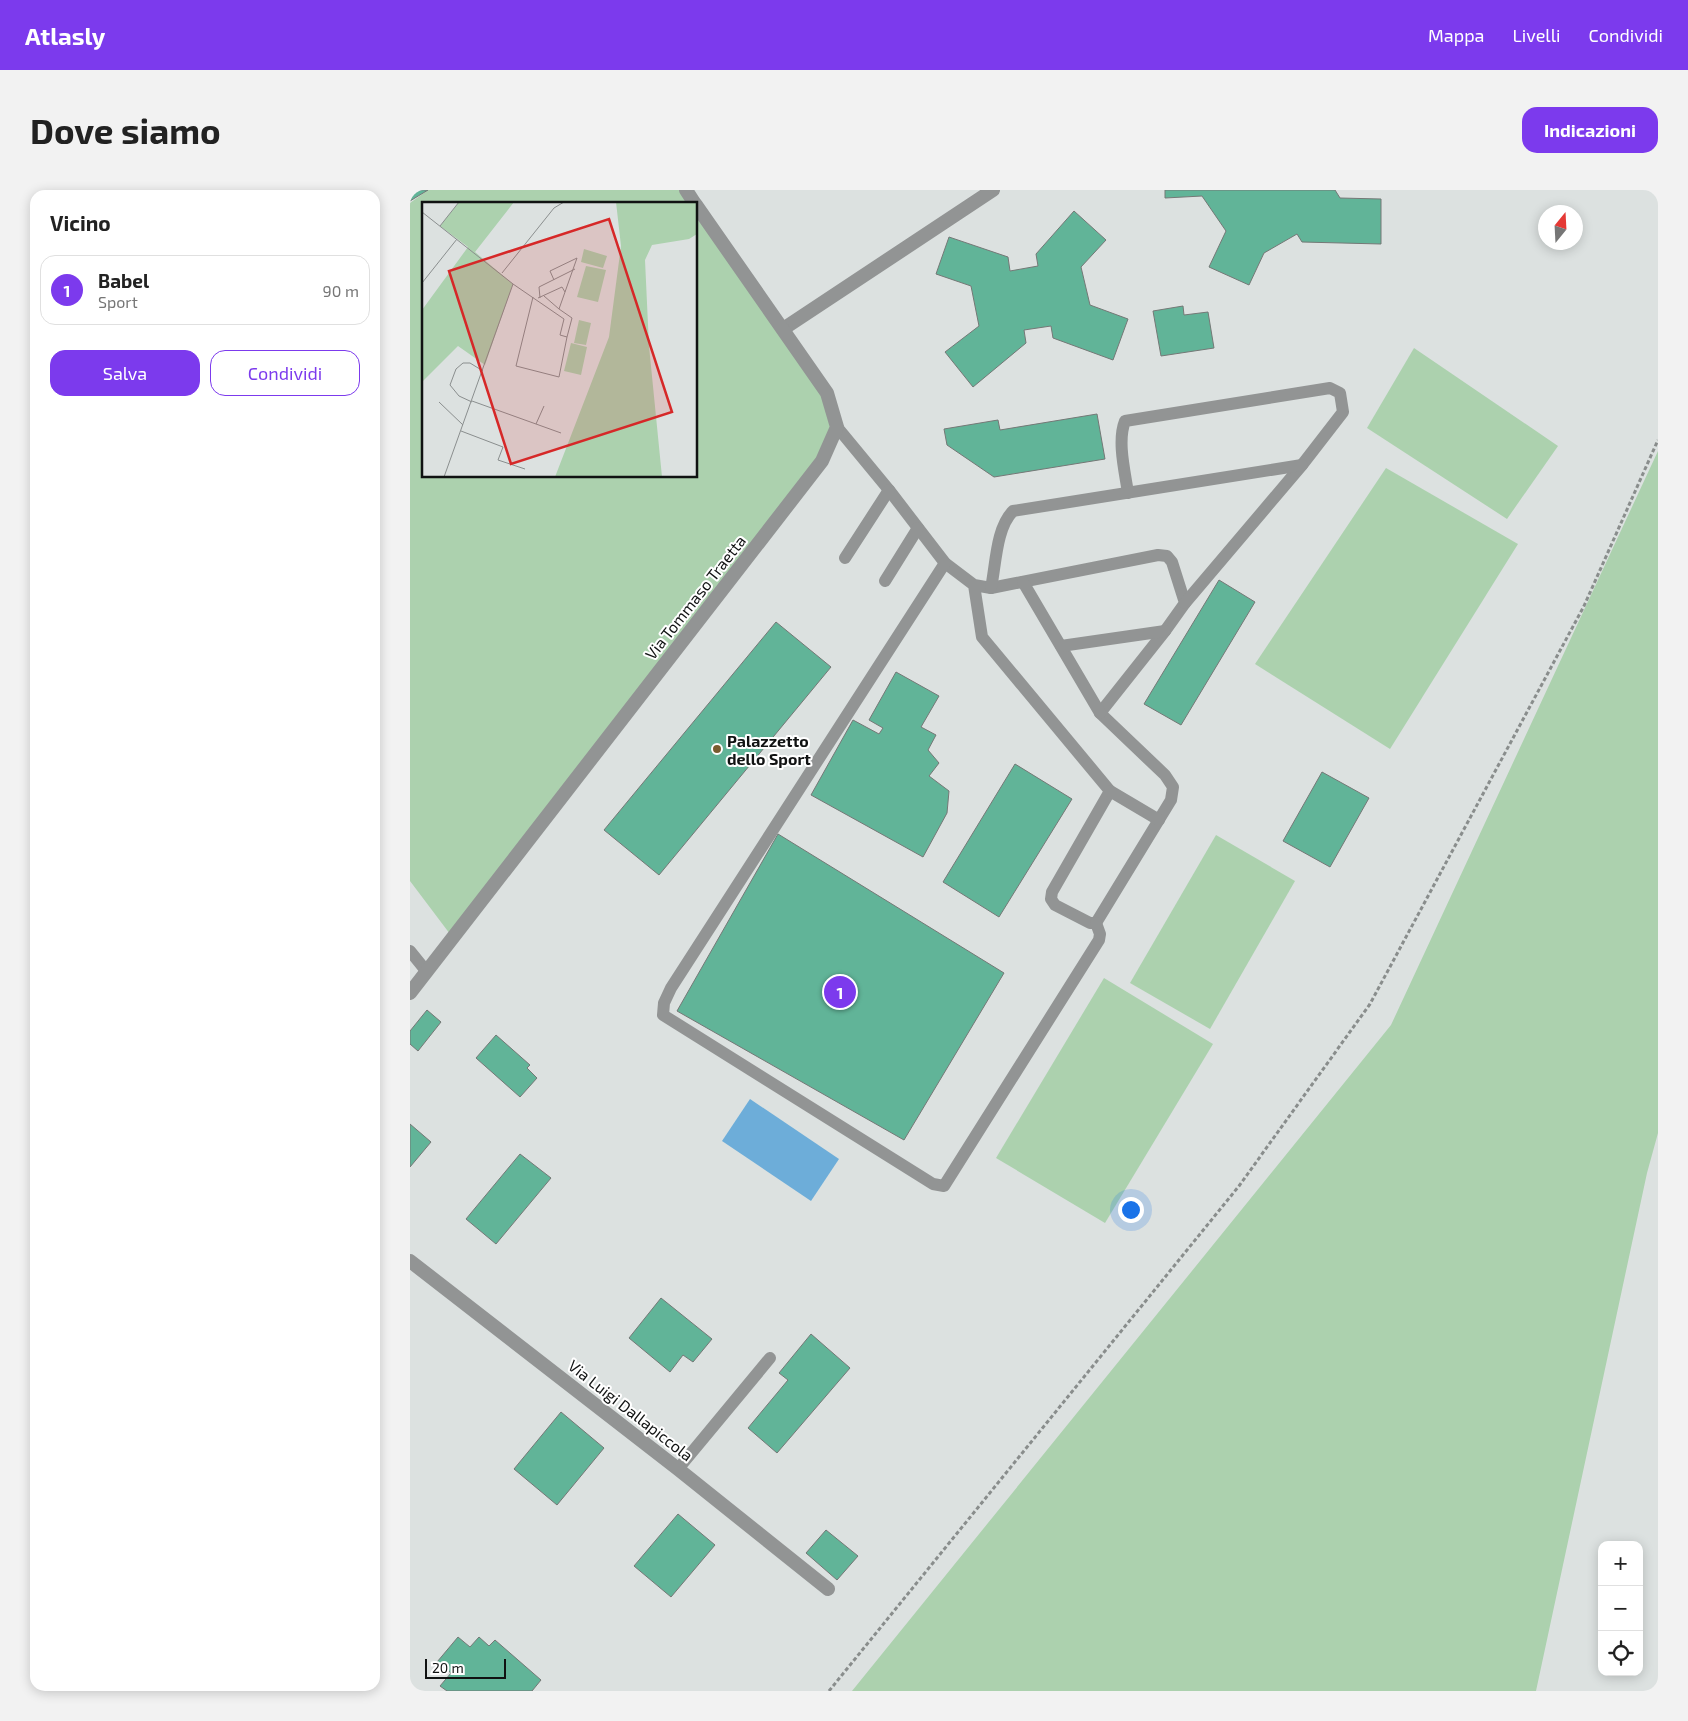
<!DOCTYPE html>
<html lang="it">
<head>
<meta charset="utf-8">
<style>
  body { margin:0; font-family:"Exo 2",sans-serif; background:#f2f2f2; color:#222 }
  .controls { position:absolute; right:15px; bottom:15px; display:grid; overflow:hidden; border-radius:10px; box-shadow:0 2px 12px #0003 }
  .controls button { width:45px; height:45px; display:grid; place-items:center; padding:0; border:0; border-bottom:1px solid #e0e0e0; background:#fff; color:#222; font:25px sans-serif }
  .compass { position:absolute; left:1128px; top:15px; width:45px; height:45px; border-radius:50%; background:#fff; box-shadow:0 2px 12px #0003; rotate:18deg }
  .scale { position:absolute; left:15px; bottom:12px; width:81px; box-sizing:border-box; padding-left:5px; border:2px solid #101212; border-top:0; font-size:14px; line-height:18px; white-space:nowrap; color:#101212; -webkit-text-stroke:4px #fff; paint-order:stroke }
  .you { position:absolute; left:720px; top:1019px; width:18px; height:18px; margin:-12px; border:4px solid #fff; border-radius:50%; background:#1a73e8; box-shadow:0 0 0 8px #1a73e833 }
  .badge { display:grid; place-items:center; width:32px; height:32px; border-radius:50%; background:#7c3aed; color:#fff; font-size:16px; font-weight:700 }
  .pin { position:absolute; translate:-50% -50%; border:2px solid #fff; box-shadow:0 1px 5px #0006 }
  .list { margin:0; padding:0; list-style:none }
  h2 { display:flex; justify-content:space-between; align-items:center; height:65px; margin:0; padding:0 20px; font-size:21px }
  h2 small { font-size:16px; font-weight:400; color:#767676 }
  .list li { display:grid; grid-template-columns:32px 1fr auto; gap:15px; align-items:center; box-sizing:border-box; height:70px; margin:0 10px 10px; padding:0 10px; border:1px solid #e0e0e0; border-radius:15px }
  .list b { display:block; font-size:19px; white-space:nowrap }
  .list p { margin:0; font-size:16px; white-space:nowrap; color:#767676 }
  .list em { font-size:16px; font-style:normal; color:#767676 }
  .actions { display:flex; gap:10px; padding:15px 20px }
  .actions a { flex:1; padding:11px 0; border:1px solid #7c3aed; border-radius:15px; text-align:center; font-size:18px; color:#7c3aed }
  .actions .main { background:#7c3aed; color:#fff }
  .icon { flex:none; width:28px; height:28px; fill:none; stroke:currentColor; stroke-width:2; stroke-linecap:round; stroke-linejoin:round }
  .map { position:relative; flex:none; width:1248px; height:1501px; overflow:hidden; border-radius:15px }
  header { display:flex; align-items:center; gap:30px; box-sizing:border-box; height:70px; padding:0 25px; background:#7c3aed; color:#fff }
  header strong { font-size:24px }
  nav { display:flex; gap:28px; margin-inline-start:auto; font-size:18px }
  .intro { display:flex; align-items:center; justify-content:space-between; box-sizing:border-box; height:120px; padding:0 30px }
  h1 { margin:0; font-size:35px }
  .button { padding:12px 22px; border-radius:15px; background:#7c3aed; color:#fff; font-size:18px; font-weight:700 }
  main { display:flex; gap:30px; padding:0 30px }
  aside { flex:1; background:#fff; border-radius:15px; box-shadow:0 2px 12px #0003 }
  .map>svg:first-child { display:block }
</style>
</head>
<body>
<header>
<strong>Atlasly</strong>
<nav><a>Mappa</a><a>Livelli</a><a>Condividi</a></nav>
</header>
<div class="intro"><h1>Dove siamo</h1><a class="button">Indicazioni</a></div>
<main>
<aside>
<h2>Vicino<small></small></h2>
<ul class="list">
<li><span class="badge">1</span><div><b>Babel</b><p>Sport</p></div><em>90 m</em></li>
</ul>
<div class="actions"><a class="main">Salva</a><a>Condividi</a></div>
</aside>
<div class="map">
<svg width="1248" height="1501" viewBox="0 0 1248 1501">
  <rect width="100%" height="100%" fill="#dce1e0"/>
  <g fill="#acd1ae">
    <polygon points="18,0 276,0 285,14 14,14 14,286 286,286 286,15 417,203 427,237 398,289 43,748 0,691 0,13"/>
    <polygon points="1004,158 1148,256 1097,329 957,238"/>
    <polygon points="1248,261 1248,943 1237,983 1126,1501 442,1501 981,835"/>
    <polygon points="976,278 1108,354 980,559 845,474"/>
    <polygon points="806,645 885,691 800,839 720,793"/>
    <polygon points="694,788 803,854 695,1033 586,968"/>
  </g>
  <polygon fill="#6dadd9" points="340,909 429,969 401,1011 312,951"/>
  <g fill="#61b498" stroke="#747876">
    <polygon points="0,0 18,0 0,11"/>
    <polygon points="755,0 925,0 930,8 971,9 971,54 892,52 887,44 854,63 839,95 799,77 816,41 792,6 755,8"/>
    <polygon points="664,21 696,50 671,77 680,115 718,129 703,170 643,148 641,136 614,140 616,153 563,197 535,162 569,136 561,96 526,84 539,47 598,67 600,81 628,76 626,64"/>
    <polygon points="773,116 774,125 798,122 804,158 751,166 743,121"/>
    <polygon points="687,224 695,269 584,287 537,255 534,239 588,230 590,240"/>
    <polygon points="809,390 845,412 771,535 734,514"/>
    <polygon points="366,432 421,477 249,685 194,640"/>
    <polygon points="486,482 529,506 511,537 526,545 518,560 529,573 519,586 539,601 537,623 513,667 401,605 443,530 469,544 473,538 459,530"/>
    <polygon points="605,574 662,609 589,727 533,692"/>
    <polygon points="912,582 959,608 920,677 873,651"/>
    <polygon points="368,644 594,783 494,950 267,821"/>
    <polygon points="17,820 31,832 8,861 0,854 0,841"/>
    <polygon points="86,845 120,875 117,878 127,888 110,907 66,868"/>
    <polygon points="0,934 21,952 0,977"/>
    <polygon points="110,964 141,988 86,1054 56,1029"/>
    <polygon points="251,1108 302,1149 283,1172 273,1165 260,1182 219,1148"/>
    <polygon points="401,1144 440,1178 367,1263 338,1238 378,1190 369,1183"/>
    <polygon points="151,1222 194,1258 147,1315 104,1279"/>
    <polygon points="268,1324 305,1355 261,1407 224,1376"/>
    <polygon points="416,1340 448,1366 427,1390 396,1363"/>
    <polygon points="48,1447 60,1457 69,1447 79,1456 85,1450 131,1490 122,1501 37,1501 30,1496 41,1483 27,1472"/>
  </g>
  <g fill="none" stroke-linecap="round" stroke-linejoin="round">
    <polyline stroke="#898d8c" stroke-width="3" stroke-dasharray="4 2.5" stroke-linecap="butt" points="419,1501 829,996 960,814 1174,416 1248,250"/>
    <g stroke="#929494" stroke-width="12">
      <polyline points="427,237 479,300 535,373 564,395 581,398 748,365 757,366 762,372 775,413 755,441 690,523 755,585 763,597 761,610 686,733 680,733 645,715 641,709 642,702 700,601 572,447 564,395"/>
      <path d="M718,303C715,282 707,251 715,231L920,198L930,203L933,222L892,275L775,413"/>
      <polyline points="435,368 479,300"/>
      <polyline points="535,373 261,798 254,813 253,825 523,994 534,996 689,750 690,744 686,733"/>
      <polyline points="475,391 508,338"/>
      <polyline points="613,392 690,523"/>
      <path d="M581,398C586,374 586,338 603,321L892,275"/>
      <polyline points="651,456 755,441"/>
      <polyline points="700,601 749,630"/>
      <polyline points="0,761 17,782"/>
      <polyline points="268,1279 360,1168"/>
    </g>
    <g stroke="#929494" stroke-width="14">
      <polyline points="276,0 285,14"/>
      <polyline points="373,139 583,0"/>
      <polyline points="0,803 412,271 427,237 417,203 286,15"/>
      <polyline points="0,1071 268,1279 418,1399"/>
    </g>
  </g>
  <circle fill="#795c2f" stroke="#fff" stroke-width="2" cx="307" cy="559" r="5"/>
  <g text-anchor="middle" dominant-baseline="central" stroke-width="4" stroke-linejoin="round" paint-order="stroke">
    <g font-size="16" fill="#101212" stroke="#fff">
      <text transform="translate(285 407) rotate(-52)">Via Tommaso Traetta</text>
      <text transform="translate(221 1220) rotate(38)">Via Luigi Dallapiccola</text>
    </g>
    <g font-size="16" font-weight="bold" fill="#101212" stroke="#fff" text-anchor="start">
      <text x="317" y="550">Palazzetto<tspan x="317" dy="18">dello Sport</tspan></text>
    </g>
  </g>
  <g transform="translate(12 12)">
    <rect width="275" height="275" fill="#dce1e0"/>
    <path d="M37,0H92L53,50L91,82L63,163L36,144L0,180V108L46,45L18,24ZM194,0H275V32L267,37L230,43L223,58L227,144L240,275H133L187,135L199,44ZM162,47L185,54L181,66L159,60ZM164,64L184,68L176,100L155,95ZM157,118L169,121L164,143L152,141ZM149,141L165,145L159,173L142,169Z" fill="#acd1ae"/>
    <path fill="none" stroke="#8a8e8e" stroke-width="1" d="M0,10L91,82L22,275M18,24L37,0M80,71L132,6L142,0M132,78L128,69L155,56L143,90M0,81L35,37M91,82L142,117L138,133L145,135L150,116L137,107L143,90L140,85L116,96M122,94L137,107M111,95L94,164L137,175L145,135M118,96L117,85L153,67M50,199L139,231M17,200L41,223M50,200L37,194L28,183L34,167L41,161H48L61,169M114,222L122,204M39,229L81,245L76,258L103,267"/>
    <path fill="#d62828" fill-opacity="0.15" stroke="#d62828" stroke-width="2.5" d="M187,17L250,210L89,262L27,69Z"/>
    <rect width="275" height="275" fill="none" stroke="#101212" stroke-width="2.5"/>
  </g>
</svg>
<div class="controls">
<button>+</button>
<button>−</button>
<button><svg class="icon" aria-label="locate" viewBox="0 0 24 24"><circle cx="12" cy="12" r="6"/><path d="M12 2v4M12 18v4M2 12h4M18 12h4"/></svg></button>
</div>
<svg class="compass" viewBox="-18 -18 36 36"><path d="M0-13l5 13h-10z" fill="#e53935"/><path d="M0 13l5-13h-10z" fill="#767676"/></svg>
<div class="scale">20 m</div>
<div class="you"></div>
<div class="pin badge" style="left:430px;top:802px">1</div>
</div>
</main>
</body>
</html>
